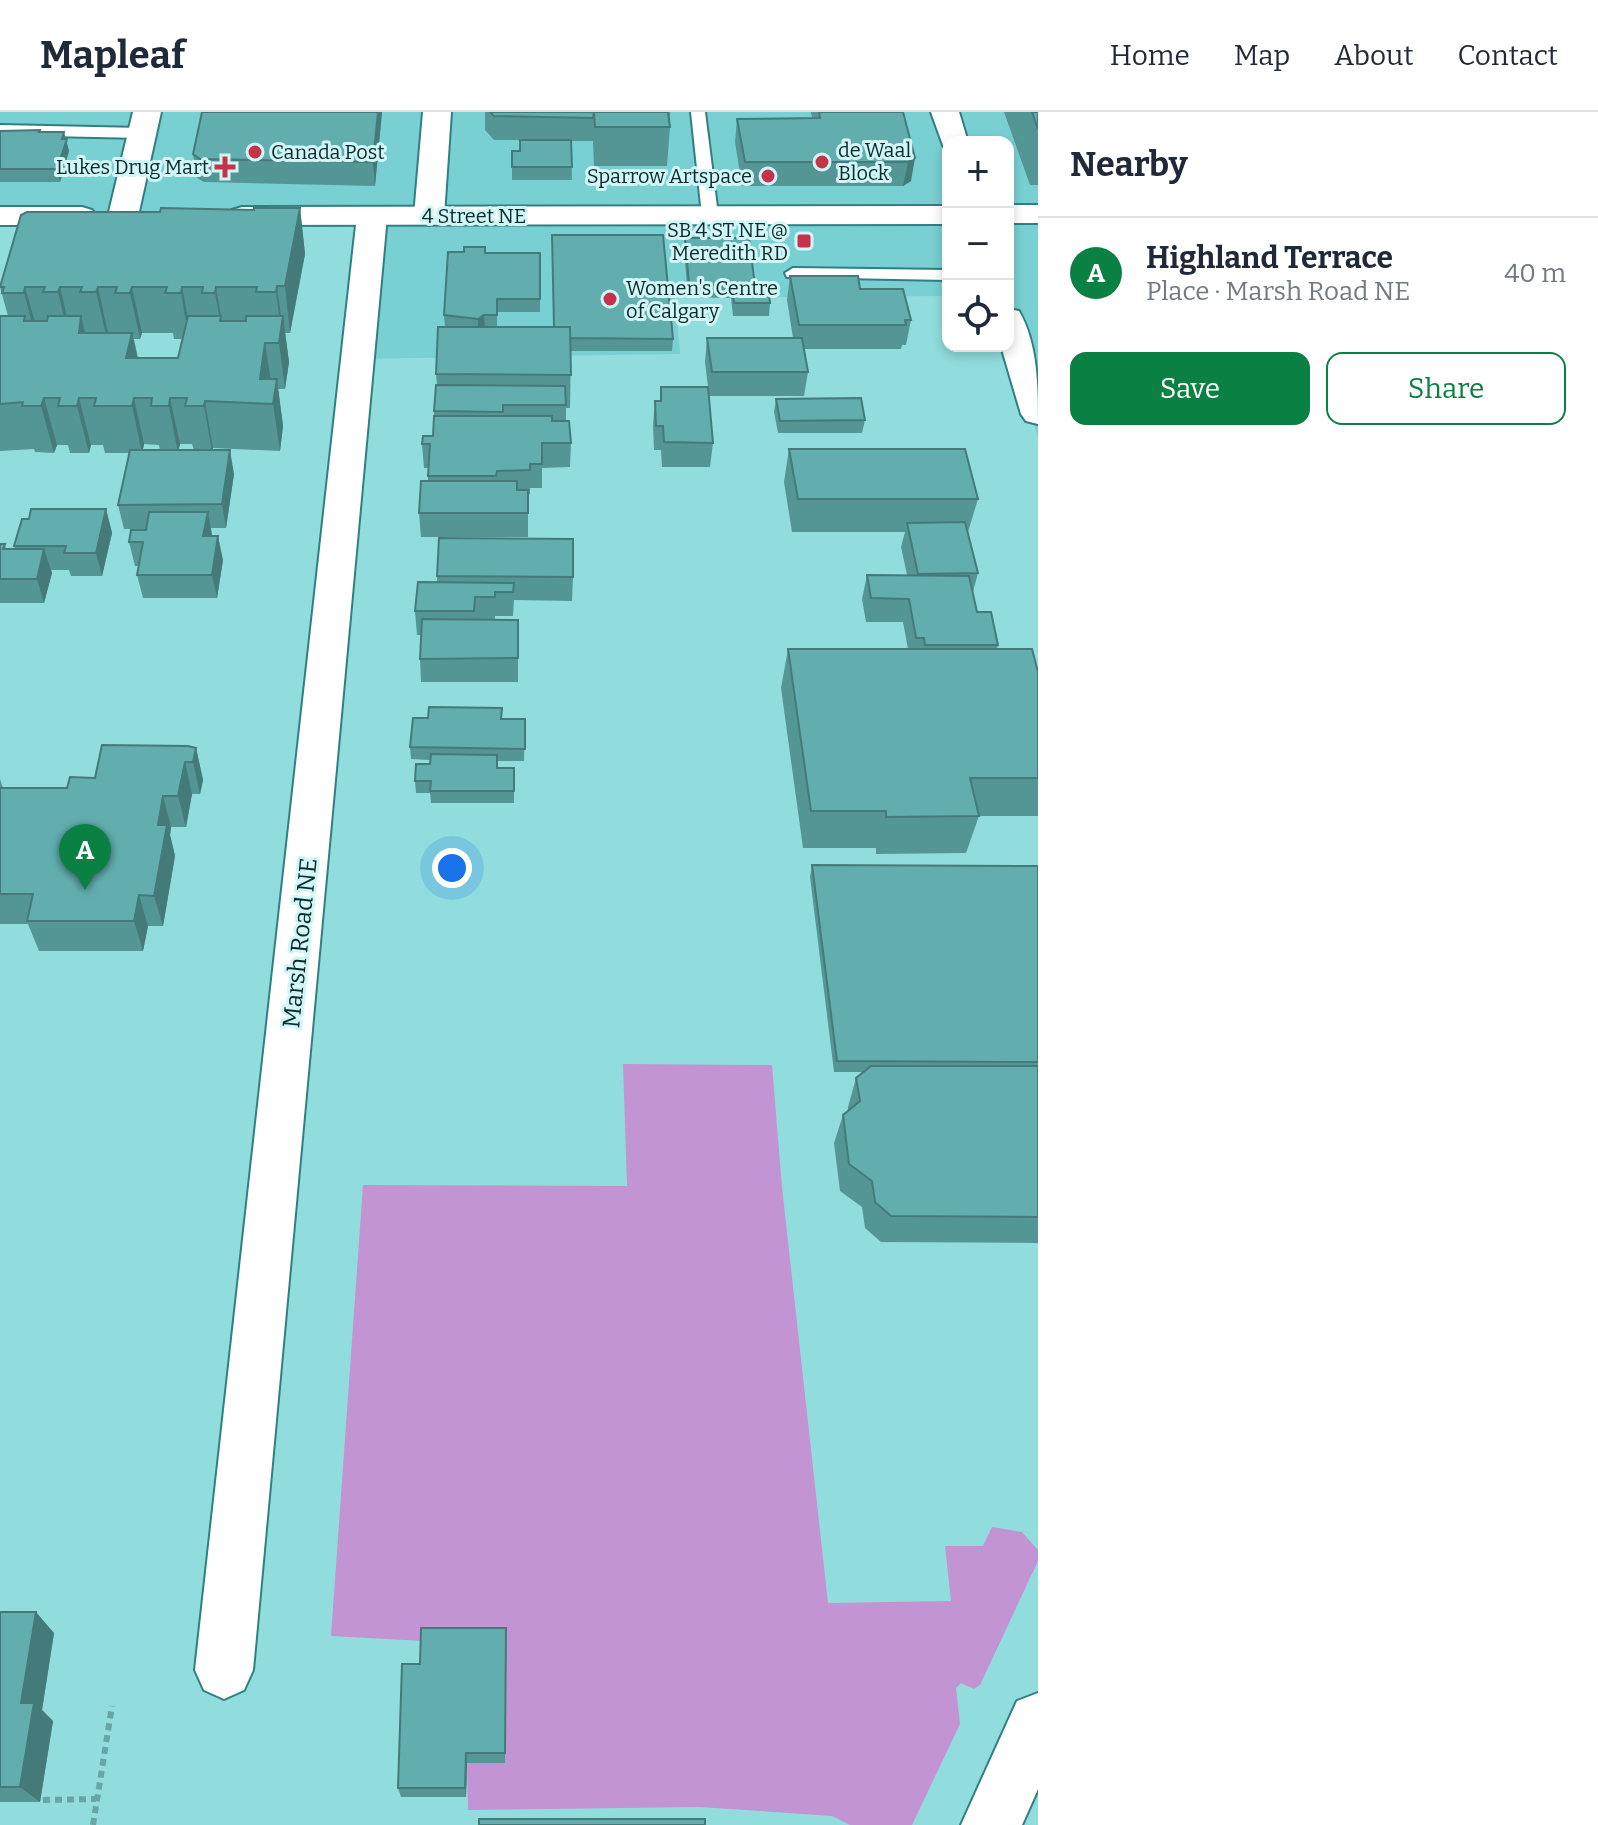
<!DOCTYPE html>
<html lang="en">
<head>
<meta charset="utf-8">
<style>
  body { margin:0; font-family:Bitter,serif; background:#f6f6f7; color:#1f2937 }
  .controls { position:absolute; right:24px; top:24px; display:grid; overflow:hidden; border-radius:16px; box-shadow:0 4px 12px #0003 }
  .controls button { width:72px; height:72px; display:grid; place-items:center; padding:0; border:0; border-bottom:2px solid #e0e1e3; background:#fff; color:#1f2937; font:40px sans-serif }
  .you { position:absolute; left:452px; top:756px; width:28px; height:28px; margin:-20px; border:6px solid #fff; border-radius:50%; background:#1a73e8; box-shadow:0 0 0 12px #1a73e833 }
  .badge { display:grid; place-items:center; width:52px; height:52px; border-radius:50%; background:#0b8043; color:#fff; font-size:26px; font-weight:700 }
  .pin { position:absolute; translate:-50% -66px; filter:drop-shadow(0 2px 4px #0008) }
  .pin::after { content:''; position:absolute; top:42px; width:28px; height:24px; background:inherit; clip-path:polygon(0 0,100% 0,50% 100%) }
  .list { margin:0; padding:0; list-style:none }
  h2 { display:flex; justify-content:space-between; align-items:center; height:104px; margin:0; padding:0 32px; font-size:34px }
  h2 small { font-size:26px; font-weight:400; color:#747a83 }
  .list li { display:grid; grid-template-columns:52px 1fr auto; gap:24px; align-items:center; box-sizing:border-box; height:112px; padding:0 32px; border-top:2px solid #e0e1e3 }
  .list b { display:block; font-size:30px; white-space:nowrap }
  .list p { margin:0; font-size:26px; white-space:nowrap; color:#747a83 }
  .list em { font-size:26px; font-style:normal; color:#747a83 }
  .actions { display:flex; gap:16px; padding:24px 32px }
  .actions a { flex:1; padding:18px 0; border:2px solid #0b8043; border-radius:16px; text-align:center; font-size:28px; color:#0b8043 }
  .actions .main { background:#0b8043; color:#fff }
  .icon { flex:none; width:44px; height:44px; fill:none; stroke:currentColor; stroke-width:2; stroke-linecap:round; stroke-linejoin:round }
  .map { position:relative; flex:none; width:1038px; height:1713px; overflow:hidden }
  header { display:flex; align-items:center; gap:48px; box-sizing:border-box; height:112px; padding:0 40px; background:#fff; border-bottom:2px solid #e0e1e3 }
  header strong { font-size:38px }
  nav { display:flex; gap:44px; margin-inline-start:auto; font-size:28px }
  main { display:flex }
  aside { flex:1; background:#fff }
  .map>svg:first-child { display:block }
</style>
</head>
<body>
<header>
<strong>Mapleaf</strong>
<nav><a>Home</a><a>Map</a><a>About</a><a>Contact</a></nav>
</header>
<main>
<div class="map">
<svg width="1038" height="1713" viewBox="0 0 1038 1713">
  <rect width="100%" height="100%" fill="#91ddde"/>
  <polygon fill="#79d0d2" points="0,0 1038,0 1038,326 1008,224 1008,30 948,30 948,184 675,186 680,242 352,247 366,108 0,107"/>
  <polygon fill="#c394d3" points="623,952 772,953 782,1075 828,1491 951,1489 945,1434 983,1434 992,1415 1022,1420 1038,1438 1038,1449 980,1573 974,1577 961,1571 956,1576 960,1612 912,1713 850,1713 832,1704 700,1695 468,1698 467,1651 505,1651 424,1529 331,1524 363,1073 627,1074"/>
  <g fill="none" stroke-linecap="round" stroke-linejoin="round">
    <defs>
      <g id="service">
        <polygon points="691,0 705,0 718,103 710,108 702,103"/>
        <polygon points="0,13 142,16 150,21 142,26 0,23"/>
        <polygon points="793,156 948,158 948,168 787,165 785,161"/>
      </g>
      <g id="minor">
        <polygon points="423,0 451,0 444,104 439,110 429,113 419,110 414,104"/>
        <polygon points="931,0 959,0 968,30 948,30 948,37 944,36"/>
        <polygon points="372,95 382,98 387,104 253,1558 244,1578 224,1587 204,1578 195,1558 357,104 362,98"/>
        <path d="M1008,197L1019,199C1038,232 1038,275 1038,312L1026,309L1021,302L1001,234H1008Z"/>
        <polygon points="1038,1581 1038,1677 1022,1713 961,1713 1017,1589"/>
      </g>
      <polygon id="tertiary" points="133,0 161,0 138,104 133,110 123,113 113,110 108,104"/>
      <g id="secondary">
        <rect x="1008" y="93" width="30" height="18"/>
        <polygon points="948,94 948,112 242,113 232,110 227,104 232,98 242,95"/>
        <polygon points="0,95 82,95 92,98 97,104 92,110 82,113 0,113"/>
      </g>
    </defs>
    <use href="#service" stroke="#317f81" stroke-width="4"/>
    <use href="#minor" stroke="#317f81" stroke-width="4"/>
    <use href="#tertiary" stroke="#317f81" stroke-width="4"/>
    <use href="#secondary" stroke="#317f81" stroke-width="4"/>
    <g stroke="#67a5a6" stroke-width="6" stroke-dasharray="7 5" stroke-linecap="butt">
      <polyline points="43,1688 96,1687"/>
      <polyline points="93,1713 112,1594"/>
    </g>
    <use href="#service" fill="#fff" fill-rule="evenodd"/>
    <use href="#minor" fill="#fff" fill-rule="evenodd"/>
    <use href="#tertiary" fill="#fff" fill-rule="evenodd"/>
    <use href="#secondary" fill="#fff" fill-rule="evenodd"/>
  </g>
  <g fill="#549696" fill-rule="evenodd">
    <polygon points="202,0 382,0 375,74 204,70 197,66 193,42"/>
    <polygon points="485,0 670,0 670,15 667,54 594,54 593,29 571,29 572,68 512,68 512,39 520,39 523,28 494,28 485,18"/>
    <polygon points="811,0 903,0 911,69 903,74 742,74 735,30 737,7 812,6"/>
    <polygon points="1004,0 1038,0 1038,73 1030,73"/>
    <polygon points="40,18 40,20 65,27 69,39 60,70 0,70 0,19"/>
    <path d="M300,96L305,142L290,221H285L289,250L285,277H278L283,314L280,339L213,336V338L234,362L226,416H211L212,424L223,448L217,486H143L137,463L139,454H135L129,430L146,418V417H124L118,393L129,341H105L103,333H91L89,341H70L68,333H57L54,341L35,340L34,337L0,339V204H8L0,175L160,100ZM142,221H173L174,227H182L178,246H138L134,227H140ZM144,332L159,333L160,338H143ZM180,332H192L194,338H178Z"/>
    <polygon points="685,126 755,174 770,191 769,204 733,204 731,186 688,185 684,138"/>
    <polygon points="540,141 540,200 497,200 497,215 673,227 672,239 571,239 570,296 566,296 566,309 571,331 570,355 542,356 542,376 530,376 530,382 528,382 528,425 421,425 419,401 428,369 428,356 424,356 422,332 433,324 434,299 437,273 436,262 445,215 444,203"/>
    <polygon points="790,164 860,177 911,208 906,233 902,233 901,237 804,237 808,260 804,284 709,284 713,331 710,355 662,355 661,338 654,338 653,313 655,289 660,289 661,275 708,275 705,250 707,226 793,226 787,188"/>
    <polygon points="776,287 865,308 862,321 778,321 774,300"/>
    <polygon points="789,337 978,387 968,420 967,420 978,461 973,480 977,500 998,533 997,537 1038,560 1038,704 979,704 966,741 876,742 876,736 803,736 781,576 788,537 908,537 903,510 866,510 862,487 867,463 907,463 901,435 905,420 792,420 784,370"/>
    <polygon points="106,397 112,421 102,464 71,464 69,458 51,458 52,461 44,491 0,491 0,432 5,432 6,437 15,437 14,434 29,407"/>
    <polygon points="437,464 573,465 572,489 514,488 513,504 495,504 495,508 518,508 518,570 421,570 420,547 421,523 417,523 415,499 437,470"/>
    <polygon points="501,607 525,607 524,649 497,649 497,656 514,656 514,691 431,691 430,681 416,681 415,669 430,652 430,648 411,647 410,635"/>
    <polygon points="196,636 203,668 200,682 192,682 186,715 171,715 170,723 175,744 163,814 148,814 143,839 39,839 28,812 0,812 0,667 3,676 67,676 95,666"/>
    <polygon points="812,753 1038,754 1038,1131 881,1130 865,1116 862,1095 840,1079 834,1031 843,1003 848,999 848,995 856,966 864,960 834,960 810,765"/>
    <polygon points="0,1500 54,1521 42,1598 53,1609 40,1690 0,1690"/>
    <polygon points="506,1516 505,1651 467,1651 466,1685 401,1685 398,1676 420,1552"/>
  </g>
  <g fill="#457a7a">
    <polygon points="378,0 382,0 375,74 373,50"/>
    <polygon points="64,20 69,39 60,70 57,57"/>
    <polygon points="915,46 911,69 903,74 908,50"/>
    <polygon points="300,96 305,142 290,221 285,174"/>
    <polygon points="277,174 282,212 283,204 289,250 285,277 279,231 281,218 276,180"/>
    <polygon points="25,175 38,221 36,227 24,181"/>
    <polygon points="60,175 71,221 69,227 58,180"/>
    <polygon points="98,175 108,221 107,227 96,180"/>
    <polygon points="132,175 142,221 140,227 130,181"/>
    <polygon points="182,175 191,221 189,227 181,181"/>
    <polygon points="216,175 229,251 223,227 215,181"/>
    <polygon points="484,203 485,216 478,220 478,207"/>
    <polygon points="81,204 92,251 79,221"/>
    <polygon points="132,221 142,267 126,246"/>
    <polygon points="265,231 272,277 260,267"/>
    <polygon points="277,267 283,314 280,339 273,292"/>
    <polygon points="44,286 57,333 54,341 41,294"/>
    <polygon points="79,286 91,333 89,341 77,294"/>
    <polygon points="134,286 144,332 142,341 132,294"/>
    <polygon points="170,286 180,332 178,341 169,294"/>
    <polygon points="205,289 213,336 212,340 204,294"/>
    <polygon points="230,338 234,362 226,416 222,392"/>
    <polygon points="106,397 112,421 102,464 96,441"/>
    <polygon points="208,400 212,424 203,424"/>
    <polygon points="218,424 223,448 217,486 212,463"/>
    <polygon points="44,437 52,461 44,491 37,467"/>
    <polygon points="196,636 203,668 200,682 193,650"/>
    <polygon points="185,650 192,682 186,715 178,684"/>
    <polygon points="163,684 171,715 170,723 175,744 163,814 154,784 158,713"/>
    <polygon points="139,783 148,814 143,839 134,809"/>
    <polygon points="36,1500 54,1521 42,1598 53,1609 40,1690 20,1675 21,1591"/>
    <polygon points="466,1641 467,1651 466,1685 465,1676"/>
  </g>
  <g fill="#62aeaf" stroke="#457a7a" stroke-width="2">
    <polygon points="202,0 378,0 373,50 200,47 193,42"/>
    <polygon points="490,0 594,0 593,6 494,4"/>
    <polygon points="594,0 668,0 670,15 595,15"/>
    <polygon points="819,0 903,0 915,46 908,50 745,50 737,7 820,6"/>
    <polygon points="1032,0 1038,0 1038,17"/>
    <polygon points="40,18 39,20 64,20 62,27 67,27 57,57 0,57 0,19"/>
    <polygon points="520,28 571,28 572,55 512,55 512,39 520,39"/>
    <polygon points="161,96 254,98 254,96 300,96 285,174 277,174 276,180 256,180 257,175 216,175 215,181 202,181 203,175 182,175 181,181 165,181 167,175 132,175 130,181 115,181 117,175 98,175 96,180 80,180 82,175 60,175 58,180 43,180 45,175 25,175 24,181 2,181 4,175 0,175 21,103 27,100 160,100"/>
    <polygon points="552,123 663,123 673,227 570,226 570,215 554,215"/>
    <polygon points="685,126 749,126 755,174 768,174 770,191 734,191 732,174 743,174 689,172"/>
    <polygon points="464,135 485,135 485,141 540,141 540,187 497,187 497,203 484,203 478,207 444,203 448,140 464,140"/>
    <polygon points="790,164 858,164 860,177 903,177 911,208 905,208 906,213 799,213"/>
    <polygon points="0,204 25,204 24,209 47,209 48,204 81,204 79,221 132,221 126,246 178,246 188,204 221,204 220,209 246,209 246,204 283,204 279,231 265,231 260,267 277,267 273,292 205,289 204,294 185,294 187,286 170,286 169,294 151,294 152,286 134,286 132,294 94,294 96,286 79,286 77,294 58,294 60,286 44,286 41,294 22,294 23,290 0,292"/>
    <polygon points="438,215 570,215 571,263 436,262"/>
    <polygon points="707,226 802,226 808,260 712,260"/>
    <polygon points="436,273 565,274 566,293 503,293 503,300 434,299"/>
    <polygon points="661,275 708,275 713,331 664,330 663,314 656,314 655,289 661,289"/>
    <polygon points="861,286 865,308 780,309 776,287"/>
    <polygon points="434,304 552,304 552,309 569,309 571,331 542,331 542,352 530,352 530,358 497,359 496,364 428,364 430,332 422,332 423,324 433,324"/>
    <polygon points="789,337 965,337 978,387 798,387"/>
    <polygon points="130,338 230,338 222,392 118,393"/>
    <polygon points="421,369 517,369 517,378 528,378 528,401 419,401"/>
    <polygon points="31,397 106,397 96,441 64,441 66,434 14,434 22,407 29,407"/>
    <polygon points="149,400 208,400 203,424 218,424 212,463 137,463 143,430 129,430 131,418 146,418"/>
    <polygon points="965,410 978,461 918,462 907,411"/>
    <polygon points="439,426 573,427 573,465 437,464"/>
    <polygon points="0,432 5,432 3,437 44,437 37,467 0,467"/>
    <polygon points="867,463 969,464 977,500 991,500 998,533 925,533 924,526 916,526 909,487 871,486"/>
    <polygon points="418,470 514,471 513,480 495,480 495,485 475,485 474,499 415,499"/>
    <polygon points="422,507 518,508 518,546 420,547"/>
    <polygon points="788,537 1032,537 1038,560 1038,666 970,666 979,704 886,705 886,699 811,699"/>
    <polygon points="429,595 502,596 501,607 525,607 525,637 410,635 413,606 428,606"/>
    <polygon points="102,633 188,634 196,636 193,650 185,650 178,684 163,684 158,713 167,713 154,784 139,783 134,809 27,809 33,782 0,782 0,676 67,676 70,665 95,666"/>
    <polygon points="431,642 497,643 497,656 514,656 514,679 430,679 431,669 415,669 416,652 430,652"/>
    <polygon points="812,753 1038,754 1038,950 837,949"/>
    <polygon points="871,954 1038,954 1038,1105 891,1104 875,1090 872,1069 849,1052 843,1003 860,989 856,966"/>
    <polygon points="0,1500 36,1500 21,1591 34,1591 20,1675 0,1675"/>
    <polygon points="421,1516 506,1516 505,1641 466,1641 465,1676 398,1676 402,1552 420,1552"/>
    <rect x="479" y="1707" width="226" height="6"/>
  </g>
  <g fill="#c43349" stroke="#d2f6f7" stroke-width="3">
    <circle cx="255" cy="40" r="8"/>
    <circle cx="822" cy="50" r="8"/>
    <path d="M221 43h8v8h8v8h-8v8h-8v-8h-8v-8h8z"/>
    <circle cx="768" cy="64" r="8"/>
    <rect x="796" y="121" width="16" height="16" rx="4"/>
    <circle cx="610" cy="187" r="8"/>
  </g>
  <g text-anchor="middle" dominant-baseline="central" stroke-width="6" stroke-linejoin="round" paint-order="stroke">
    <g font-size="20" fill="#0b2c2c" stroke="#d2f6f7" text-anchor="start">
      <text x="838" y="38">de Waal<tspan x="838" dy="23">Block</tspan></text>
      <text x="271" y="40">Canada Post</text>
      <text x="209" y="55" text-anchor="end">Lukes Drug Mart</text>
      <text x="752" y="64" text-anchor="end">Sparrow Artspace</text>
      <text x="788" y="118" text-anchor="end">SB 4 ST NE @<tspan x="788" dy="23">Meredith RD</tspan></text>
      <text x="626" y="176">Women's Centre<tspan x="626" dy="23">of Calgary</tspan></text>
    </g>
    <g font-size="20" fill="#0b2c2c" stroke="#d2f6f7">
      <text x="474" y="104">4 Street NE</text>
    </g>
    <g font-size="24" fill="#0b2c2c" stroke="#d2f6f7">
      <text transform="translate(300 831) rotate(-84)">Marsh Road NE</text>
    </g>
  </g>
</svg>
<div class="controls">
<button>+</button>
<button>−</button>
<button><svg class="icon" aria-label="locate" viewBox="0 0 24 24"><circle cx="12" cy="12" r="6"/><path d="M12 2v4M12 18v4M2 12h4M18 12h4"/></svg></button>
</div>
<div class="you"></div>
<div class="pin badge" style="left:85px;top:778px">A</div>
</div>
<aside>
<h2>Nearby<small></small></h2>
<ul class="list">
<li><span class="badge">A</span><div><b>Highland Terrace</b><p>Place · Marsh Road NE</p></div><em>40 m</em></li>
</ul>
<div class="actions"><a class="main">Save</a><a>Share</a></div>
</aside>
</main>
</body>
</html>
